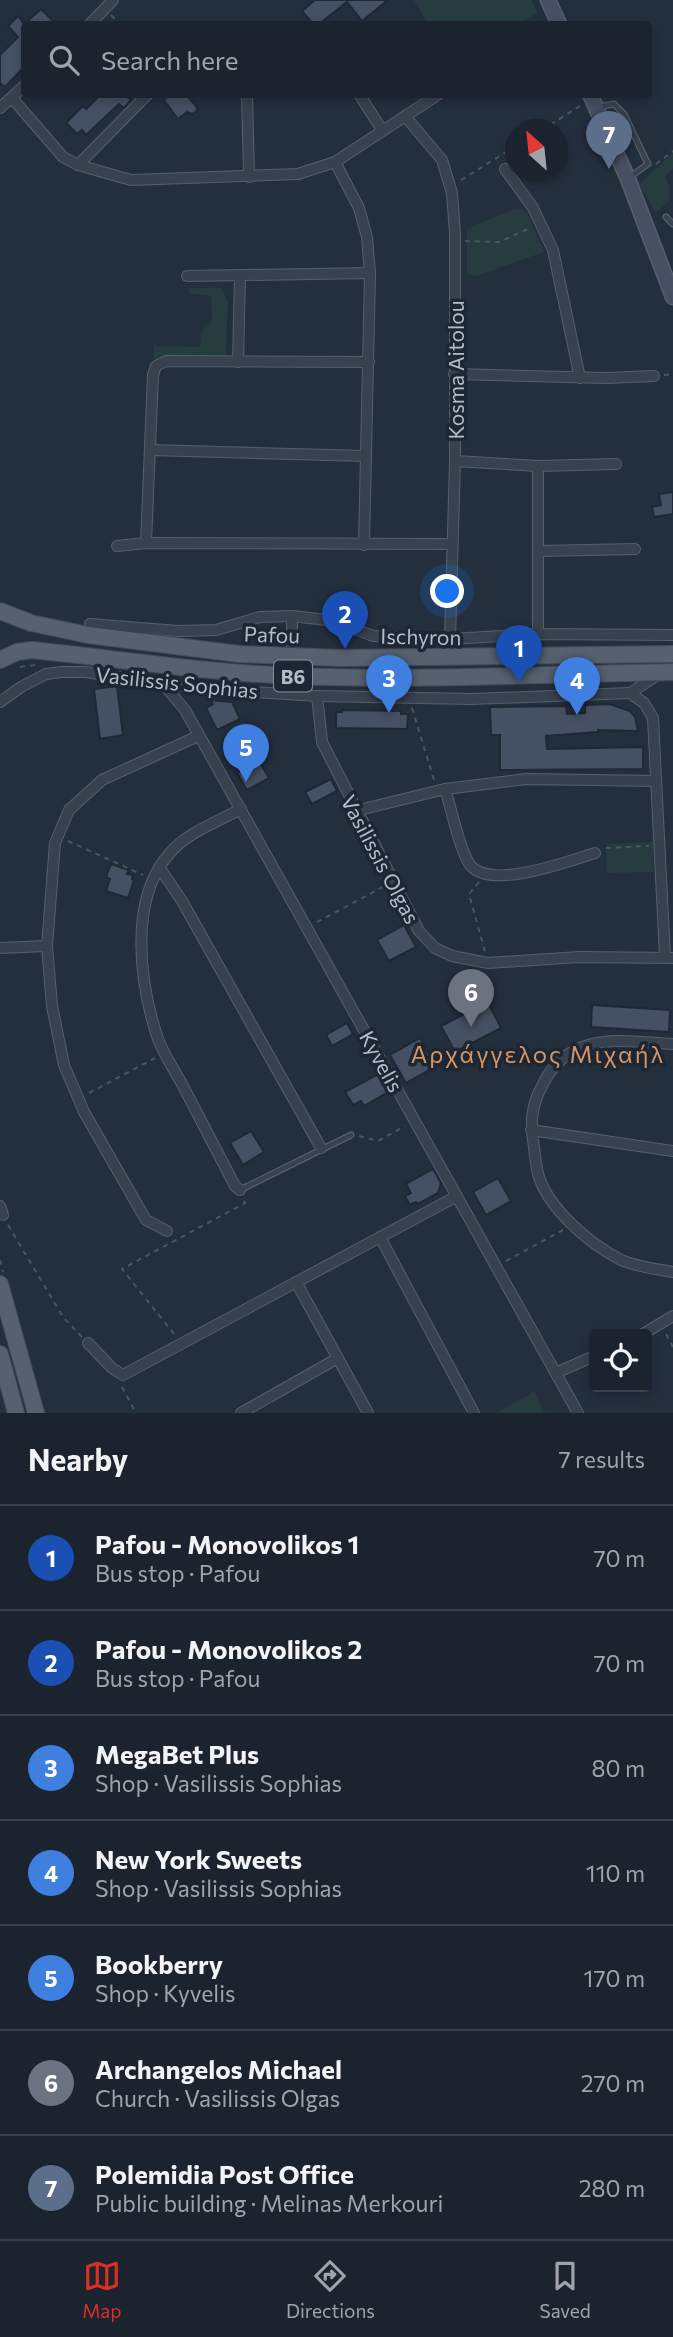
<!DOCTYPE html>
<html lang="en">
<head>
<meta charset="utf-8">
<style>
  body { margin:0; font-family:Commissioner,sans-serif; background:#282f3a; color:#f1f3f6 }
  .controls { position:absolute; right:21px; bottom:21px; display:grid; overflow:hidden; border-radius:7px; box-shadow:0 4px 10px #0003 }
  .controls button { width:63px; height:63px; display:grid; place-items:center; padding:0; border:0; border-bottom:2px solid #39404a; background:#1b232e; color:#f1f3f6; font:35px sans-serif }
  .compass { position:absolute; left:505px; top:119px; width:63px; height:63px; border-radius:50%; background:#1b232e; box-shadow:0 4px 10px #0003; rotate:333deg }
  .you { position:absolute; left:448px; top:592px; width:24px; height:24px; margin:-18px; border:5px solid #fff; border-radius:50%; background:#1a73e8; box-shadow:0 0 0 10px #1a73e833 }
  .badge { display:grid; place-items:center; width:46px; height:46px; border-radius:50%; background:#d93025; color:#fff; font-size:23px; font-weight:700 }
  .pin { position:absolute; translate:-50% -58px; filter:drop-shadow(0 2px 4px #0008) }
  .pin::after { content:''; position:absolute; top:37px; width:24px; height:21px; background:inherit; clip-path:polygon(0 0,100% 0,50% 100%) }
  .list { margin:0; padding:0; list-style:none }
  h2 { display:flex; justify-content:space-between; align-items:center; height:91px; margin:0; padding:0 28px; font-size:30px }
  h2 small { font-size:23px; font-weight:400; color:#a0a4aa }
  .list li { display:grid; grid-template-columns:46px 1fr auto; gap:21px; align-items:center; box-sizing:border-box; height:105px; padding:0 28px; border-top:2px solid #39404a }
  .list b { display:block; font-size:26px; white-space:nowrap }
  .list p { margin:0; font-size:23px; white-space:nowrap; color:#a0a4aa }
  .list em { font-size:23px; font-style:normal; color:#a0a4aa }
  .icon { flex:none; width:38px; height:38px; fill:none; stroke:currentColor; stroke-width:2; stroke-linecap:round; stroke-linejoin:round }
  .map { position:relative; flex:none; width:673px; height:1413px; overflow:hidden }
  .search { position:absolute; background:#1b232e; box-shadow:0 4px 10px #0003; left:21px; right:21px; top:21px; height:77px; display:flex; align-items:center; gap:18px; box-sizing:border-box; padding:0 24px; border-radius:7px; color:#a0a4aa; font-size:26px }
  .sheet { height:826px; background:#1b232e }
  nav { display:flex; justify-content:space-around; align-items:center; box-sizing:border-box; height:98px; border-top:2px solid #39404a; background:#1b232e; font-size:19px; color:#a0a4aa }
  nav a { display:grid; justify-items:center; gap:4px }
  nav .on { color:#d93025 }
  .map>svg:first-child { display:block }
</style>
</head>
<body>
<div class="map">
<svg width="673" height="1413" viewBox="0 0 673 1413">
  <rect width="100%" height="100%" fill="#242f3e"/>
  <g fill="#263c3f">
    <polygon points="414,0 531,0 538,13 518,24 428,24"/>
    <polygon points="673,153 673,168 665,176 670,188 669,201 656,213 639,184"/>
    <polygon points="521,209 527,213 544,252 476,276 467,274 467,229 511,210"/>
    <polygon points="189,288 221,288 228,302 226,354 221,359 153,359 154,346 200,347 201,332 212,322 211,296 189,293"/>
    <polygon points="653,842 653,872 607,873 606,844"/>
    <polygon points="534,1392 545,1413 496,1413"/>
  </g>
  <g fill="#455162" stroke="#1f2835" stroke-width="2">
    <polygon points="315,0 388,0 362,21 347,2 319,24 313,24 302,11"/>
    <polygon points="41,9 56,24 24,24 24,67 5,87 0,83 0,55 18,37 8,26 18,16 24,24"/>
    <polygon points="101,94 129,94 127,96 131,100 124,108 119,104 86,135 82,130 77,134 66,123 83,106 86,109"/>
    <polygon points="170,94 186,94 198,109 193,114 187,112 178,119 164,100"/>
    <polygon points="673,492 673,514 654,517 652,507 661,505 659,494"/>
    <polygon points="117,686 123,735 100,739 94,689"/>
    <polygon points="211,700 232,702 240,719 217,730 206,708 213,704"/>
    <polygon points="609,704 630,711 635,717 638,731 598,730 598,732 546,736 547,749 643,747 643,769 500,770 500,735 491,735 490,707 566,706 567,714 585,713 585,705"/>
    <polygon points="342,710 401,711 401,714 408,714 407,729 336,728 336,712 342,712"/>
    <polygon points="259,761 269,778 247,790 237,773"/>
    <polygon points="331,779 337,791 312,804 305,792"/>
    <polygon points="111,864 129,870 127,874 133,875 132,879 134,880 128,898 106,891 110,879 106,877"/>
    <polygon points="404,925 416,947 389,961 377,940"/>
    <polygon points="488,1002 501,1028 455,1052 441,1026"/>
    <polygon points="592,1005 670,1010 669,1032 591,1027"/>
    <polygon points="347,1023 353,1034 332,1046 326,1035"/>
    <polygon points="420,1038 436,1066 406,1083 390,1055"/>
    <polygon points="378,1074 388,1092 364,1106 361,1101 353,1105 345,1092"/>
    <polygon points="251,1131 264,1152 243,1165 230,1143"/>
    <polygon points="433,1169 441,1183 438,1193 418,1204 416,1202 410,1205 405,1196 411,1193 406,1184"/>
    <polygon points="498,1178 511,1201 486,1215 473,1192"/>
  </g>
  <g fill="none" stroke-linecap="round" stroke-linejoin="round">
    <defs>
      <g id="service">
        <polyline points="598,107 614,104 624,114 648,164 631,176"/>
        <polyline points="666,217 673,224"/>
        <polyline points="240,1190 351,1135"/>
      </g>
      <g id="minor">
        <polyline points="90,24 113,0"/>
        <polyline points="247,94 249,177"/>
        <polyline points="359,94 382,130"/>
        <polyline points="12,98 63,157 78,165 131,180 298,174 335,162 439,94"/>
        <polyline points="0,108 24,86"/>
        <polyline points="405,116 442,160 452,193 455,233 455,461 450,639"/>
        <polyline points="335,162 359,208 367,237 370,273 364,545"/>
        <polyline points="78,165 148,94"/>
        <polyline points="505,169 533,208 553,250 580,378"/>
        <polyline points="187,276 370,273"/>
        <polyline points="238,362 240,275"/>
        <polyline points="454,374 606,378 654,376"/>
        <polyline points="150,450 366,456"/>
        <polyline points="455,461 538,466 616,464"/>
        <polyline points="538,466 538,634"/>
        <polyline points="146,543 153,375 156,366 166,361 369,362"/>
        <polyline points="117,546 146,543 451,544"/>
        <polyline points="539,551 635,549"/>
        <polyline points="90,624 178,631 216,630 260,617 292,616 335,621 373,636 450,639 538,634 673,635"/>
        <polyline points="292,656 292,616"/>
        <polyline points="164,685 185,710 578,1413"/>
        <polyline points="630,693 644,703 653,718 665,957"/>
        <polyline points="630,693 659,674"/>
        <polyline points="317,696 322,742 419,931 435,948 452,956 488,963 579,957 673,958"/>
        <polyline points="0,702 21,687 46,674 62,672 85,672 194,688 317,696 472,699 630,693"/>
        <path d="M445,789C451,807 460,853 471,866C492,890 569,861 595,853"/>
        <polyline points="355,811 445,789 526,779 656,781"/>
        <polyline points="159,867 182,901 321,1148"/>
        <polyline points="0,948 47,946"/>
        <path d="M673,1044C646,1043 615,1037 588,1045C567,1050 551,1067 542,1086C531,1106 530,1125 534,1147C535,1156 536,1165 538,1174C548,1209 590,1244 621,1260C638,1267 655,1269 673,1272"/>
        <polyline points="531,1130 673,1151"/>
        <path d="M240,1190L235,1186C218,1153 200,1119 183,1086C175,1071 164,1055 158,1039C140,985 128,901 169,854C186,833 217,822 241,809"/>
        <polyline points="0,1206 3,1215"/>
        <polyline points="167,1231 146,1220 84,1112 64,1065 52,1006 47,946 55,843 69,810 102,780 198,736"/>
        <polyline points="380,1237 474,1413"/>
        <polyline points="296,1282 368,1413"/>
        <polyline points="643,1334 673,1316"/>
        <polyline points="88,1343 112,1368 123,1375 457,1196"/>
        <polyline points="556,1373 594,1356"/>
        <polyline points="241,1413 338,1358"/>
      </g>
      <g id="secondary">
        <polyline points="548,0 559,24"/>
        <polyline points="590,94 628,179 673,297"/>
      </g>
      <g id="primary">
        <polyline points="0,611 31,623 88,635 239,654 340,658 673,654"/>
        <path d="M0,660L17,652L32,650C120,659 208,673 296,676C422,681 548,674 673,672"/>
        <polyline points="0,1284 36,1413"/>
        <polyline points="0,1354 16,1413"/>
      </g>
    </defs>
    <use href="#service" stroke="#565f6c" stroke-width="7"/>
    <use href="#minor" stroke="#565f6c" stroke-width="12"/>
    <use href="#secondary" stroke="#565f6c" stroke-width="17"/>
    <use href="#primary" stroke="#414a57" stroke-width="18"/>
    <g stroke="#44595c" stroke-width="2" stroke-dasharray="5 5" stroke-linecap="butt">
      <polyline points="111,15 120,24"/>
      <polyline points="542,130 580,106"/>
      <polyline points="656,164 673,151"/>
      <polyline points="461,180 516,146"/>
      <polyline points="465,241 499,242 530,228"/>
      <polyline points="664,375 673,374"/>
      <polyline points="20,667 35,665"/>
      <polyline points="412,708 434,780"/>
      <polyline points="68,841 143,875"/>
      <polyline points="606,848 649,846"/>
      <polyline points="479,882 469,894 485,952"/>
      <polyline points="317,922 383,887"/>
      <polyline points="89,1093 155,1058"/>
      <polyline points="359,1136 378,1141 405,1126"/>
      <polyline points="8,1225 63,1317 82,1337"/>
      <polyline points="0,1260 3,1272"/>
      <polyline points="506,1261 563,1230"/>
      <polyline points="174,1334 122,1269 245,1203 244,1201"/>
      <polyline points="666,1334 673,1347"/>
      <polyline points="122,1387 136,1413"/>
    </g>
    <use href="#service" stroke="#38414e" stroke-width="4.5"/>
    <use href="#minor" stroke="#38414e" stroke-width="10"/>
    <use href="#secondary" stroke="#465061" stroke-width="14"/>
    <use href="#primary" stroke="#56606e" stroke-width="16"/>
  </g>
  <g text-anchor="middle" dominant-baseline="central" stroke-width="7" stroke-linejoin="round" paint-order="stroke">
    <rect fill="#1d2633" stroke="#878f9c" stroke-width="2" x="274" y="660.5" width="38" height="31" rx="5"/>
    <g font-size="19" font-weight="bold" fill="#b4bcc9">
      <text x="293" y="676">B6</text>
    </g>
    <g font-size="21" fill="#b4bcc9" stroke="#1d2633">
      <text transform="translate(455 370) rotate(-90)">Kosma Aitolou</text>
      <text transform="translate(272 634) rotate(2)">Pafou</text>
      <text transform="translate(421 636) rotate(1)">Ischyron</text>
      <text transform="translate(177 682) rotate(6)">Vasilissis Sophias</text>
      <text transform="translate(381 859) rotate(62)">Vasilissis Olgas</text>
      <text transform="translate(382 1061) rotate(61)">Kyvelis</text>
    </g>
    <g font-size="24" letter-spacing="2" fill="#d59563" stroke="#1d2633">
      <text x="538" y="1053">Αρχάγγελος Μιχαήλ</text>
    </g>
  </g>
</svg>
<div class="controls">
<button><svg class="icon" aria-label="locate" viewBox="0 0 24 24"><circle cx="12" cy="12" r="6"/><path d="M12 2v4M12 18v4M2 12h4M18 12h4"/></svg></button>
</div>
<svg class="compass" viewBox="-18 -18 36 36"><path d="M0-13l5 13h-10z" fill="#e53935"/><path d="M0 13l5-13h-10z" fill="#a0a4aa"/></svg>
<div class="you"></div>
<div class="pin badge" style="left:519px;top:683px;background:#1a4fb4">1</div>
<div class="pin badge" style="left:345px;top:649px;background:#1a4fb4">2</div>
<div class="pin badge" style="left:389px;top:713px;background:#3f7fe0">3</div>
<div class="pin badge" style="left:577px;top:715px;background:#3f7fe0">4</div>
<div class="pin badge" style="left:246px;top:782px;background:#3f7fe0">5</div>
<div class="pin badge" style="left:471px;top:1027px;background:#6b7280">6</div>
<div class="pin badge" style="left:609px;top:169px;background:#5c6f8a">7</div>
<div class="search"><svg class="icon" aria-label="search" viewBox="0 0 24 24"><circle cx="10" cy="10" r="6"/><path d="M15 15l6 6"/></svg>Search here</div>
</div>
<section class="sheet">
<h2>Nearby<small>7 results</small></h2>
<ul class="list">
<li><span class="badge" style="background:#1a4fb4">1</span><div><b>Pafou - Monovolikos 1</b><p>Bus stop · Pafou</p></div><em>70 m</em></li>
<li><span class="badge" style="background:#1a4fb4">2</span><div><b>Pafou - Monovolikos 2</b><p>Bus stop · Pafou</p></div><em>70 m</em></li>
<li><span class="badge" style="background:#3f7fe0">3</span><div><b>MegaBet Plus</b><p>Shop · Vasilissis Sophias</p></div><em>80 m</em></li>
<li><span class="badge" style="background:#3f7fe0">4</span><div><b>New York Sweets</b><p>Shop · Vasilissis Sophias</p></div><em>110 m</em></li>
<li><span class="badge" style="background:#3f7fe0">5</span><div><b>Bookberry</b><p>Shop · Kyvelis</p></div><em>170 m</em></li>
<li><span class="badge" style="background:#6b7280">6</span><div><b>Archangelos Michael</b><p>Church · Vasilissis Olgas</p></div><em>270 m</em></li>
<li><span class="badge" style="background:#5c6f8a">7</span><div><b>Polemidia Post Office</b><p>Public building · Melinas Merkouri</p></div><em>280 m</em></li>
</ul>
</section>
<nav>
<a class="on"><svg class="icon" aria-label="map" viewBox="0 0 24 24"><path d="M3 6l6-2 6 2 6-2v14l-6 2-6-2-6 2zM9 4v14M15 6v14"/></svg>Map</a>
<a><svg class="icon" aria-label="directions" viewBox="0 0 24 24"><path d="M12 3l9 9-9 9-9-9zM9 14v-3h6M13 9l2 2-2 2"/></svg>Directions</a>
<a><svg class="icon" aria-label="saved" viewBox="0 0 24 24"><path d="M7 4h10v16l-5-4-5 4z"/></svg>Saved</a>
</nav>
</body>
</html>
